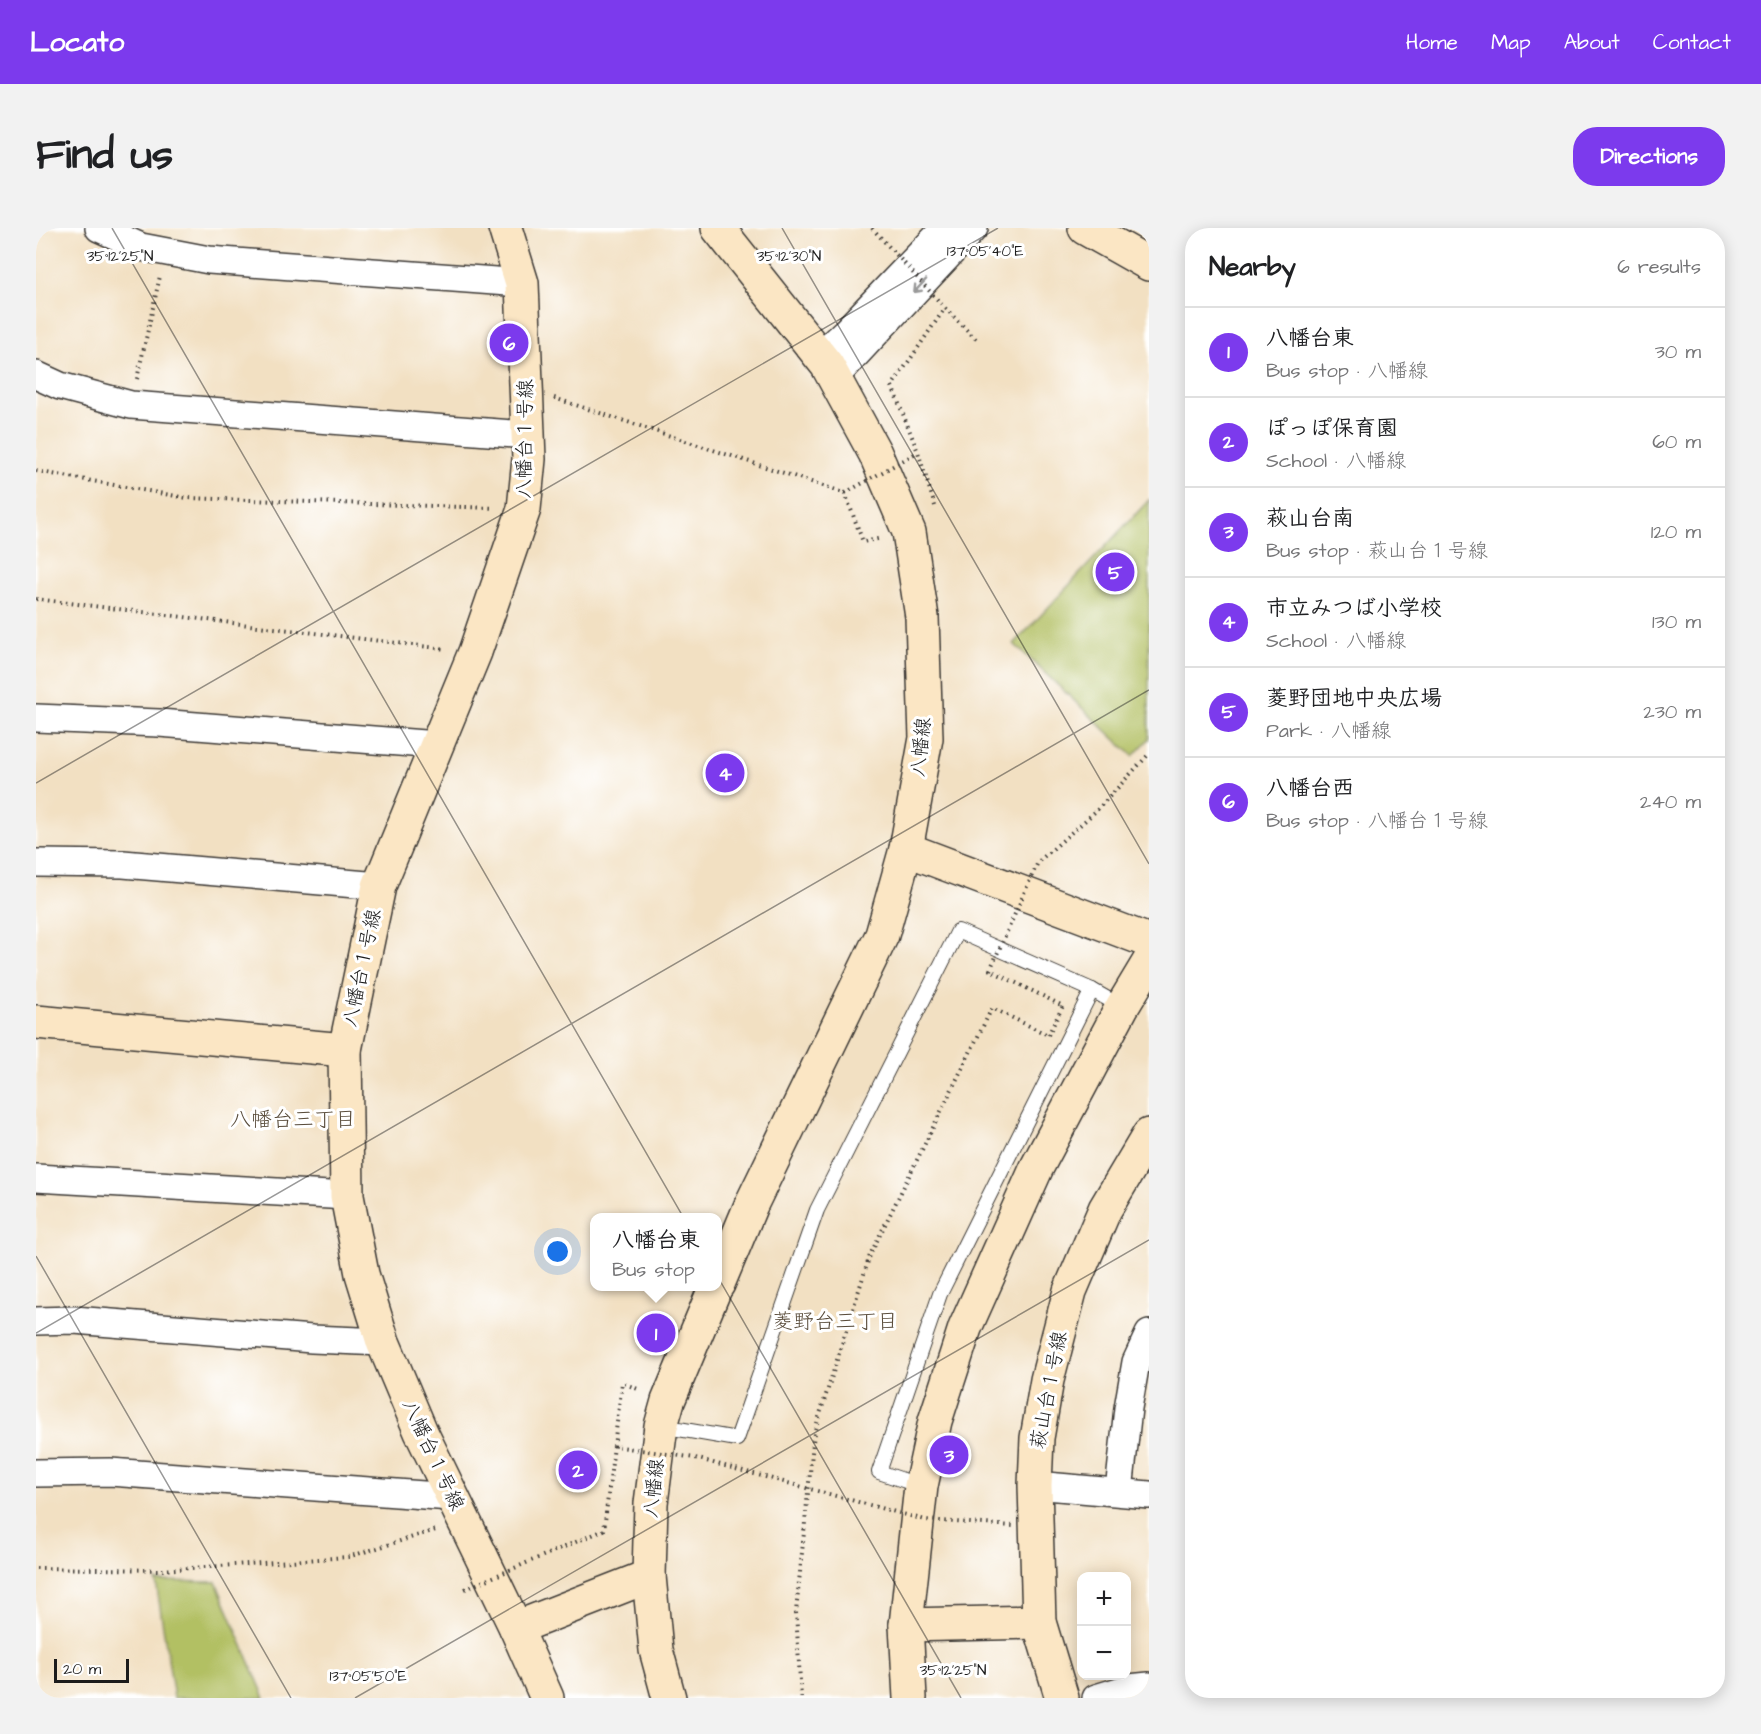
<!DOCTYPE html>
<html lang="en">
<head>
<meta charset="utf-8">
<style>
  body { margin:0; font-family:"Architects Daughter","Klee One",sans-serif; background:#f2f2f2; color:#202124 }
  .controls { position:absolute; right:18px; bottom:18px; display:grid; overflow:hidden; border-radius:12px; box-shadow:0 3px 15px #0003 }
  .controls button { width:54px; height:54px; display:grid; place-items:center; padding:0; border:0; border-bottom:2px solid #e0e0e0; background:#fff; color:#202124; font:30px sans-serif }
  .scale { position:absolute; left:18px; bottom:15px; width:75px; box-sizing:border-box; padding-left:6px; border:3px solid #1c1c1c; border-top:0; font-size:16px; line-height:21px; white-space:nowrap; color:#1c1c1c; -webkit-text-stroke:4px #fff; paint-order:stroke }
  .you { position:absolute; left:522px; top:1024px; width:21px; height:21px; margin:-15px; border:4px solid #fff; border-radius:50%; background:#1a73e8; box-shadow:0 0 0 9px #1a73e833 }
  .badge { display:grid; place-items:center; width:39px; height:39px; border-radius:50%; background:#7c3aed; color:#fff; font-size:20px; font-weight:700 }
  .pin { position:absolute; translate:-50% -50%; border:3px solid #fff; box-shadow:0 2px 6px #0006 }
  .popup { position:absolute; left:554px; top:985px; width:132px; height:78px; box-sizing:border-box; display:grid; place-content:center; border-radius:12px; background:#fff; filter:drop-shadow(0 2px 4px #0005); font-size:20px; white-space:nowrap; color:#757577 }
  .popup b { font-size:22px; color:#202124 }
  .popup::after { content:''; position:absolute; left:50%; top:100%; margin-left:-12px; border:12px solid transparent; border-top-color:#fff }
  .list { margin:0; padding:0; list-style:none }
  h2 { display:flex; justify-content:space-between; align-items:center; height:78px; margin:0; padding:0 24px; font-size:26px }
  h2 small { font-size:20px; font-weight:400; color:#757577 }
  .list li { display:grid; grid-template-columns:39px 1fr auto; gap:18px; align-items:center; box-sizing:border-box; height:90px; padding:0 24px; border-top:2px solid #e0e0e0 }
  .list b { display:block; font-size:22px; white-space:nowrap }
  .list p { margin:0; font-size:20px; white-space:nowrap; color:#757577 }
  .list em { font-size:20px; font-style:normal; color:#757577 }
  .map { position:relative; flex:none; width:1113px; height:1470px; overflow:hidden; border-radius:24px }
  header { display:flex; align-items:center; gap:36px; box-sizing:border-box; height:84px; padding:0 30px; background:#7c3aed; color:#fff }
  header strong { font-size:28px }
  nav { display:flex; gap:33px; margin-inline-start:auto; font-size:21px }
  .intro { display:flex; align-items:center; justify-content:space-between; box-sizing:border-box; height:144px; padding:0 36px }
  h1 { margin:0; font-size:42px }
  .button { padding:15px 27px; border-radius:24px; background:#7c3aed; color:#fff; font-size:21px; font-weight:700 }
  main { display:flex; gap:36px; padding:0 36px }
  aside { flex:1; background:#fff; border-radius:24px; box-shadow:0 3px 15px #0003 }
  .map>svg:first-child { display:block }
</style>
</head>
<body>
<header>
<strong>Locato</strong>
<nav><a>Home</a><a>Map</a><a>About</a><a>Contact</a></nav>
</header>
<div class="intro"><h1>Find us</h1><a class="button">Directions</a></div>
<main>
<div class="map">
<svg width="1113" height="1470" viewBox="0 0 1113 1470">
  <rect width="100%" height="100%" fill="#fff"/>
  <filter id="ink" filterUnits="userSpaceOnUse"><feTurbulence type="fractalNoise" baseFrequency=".0167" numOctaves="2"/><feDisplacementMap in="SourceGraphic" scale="12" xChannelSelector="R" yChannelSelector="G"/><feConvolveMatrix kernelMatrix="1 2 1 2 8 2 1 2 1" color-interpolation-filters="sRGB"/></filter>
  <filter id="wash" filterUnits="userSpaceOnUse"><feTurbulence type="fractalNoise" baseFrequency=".008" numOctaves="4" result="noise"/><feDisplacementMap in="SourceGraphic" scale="24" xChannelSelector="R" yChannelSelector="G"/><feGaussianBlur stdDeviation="1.35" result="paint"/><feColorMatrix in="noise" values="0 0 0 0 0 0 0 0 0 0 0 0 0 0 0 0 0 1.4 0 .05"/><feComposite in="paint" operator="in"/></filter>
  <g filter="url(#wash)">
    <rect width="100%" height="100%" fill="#f2e0c2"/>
    <g fill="#b2c063" stroke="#676e40" stroke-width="1.5">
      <polygon points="1113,272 1113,511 1097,528 978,416"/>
      <polygon points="120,1353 180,1354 229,1470 138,1470"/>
    </g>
  </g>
  <g filter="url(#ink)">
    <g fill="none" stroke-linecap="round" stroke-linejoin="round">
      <defs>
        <g id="lane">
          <polyline points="625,1198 701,1211 781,982 922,703 1056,762 1086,779"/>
          <polyline points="885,1258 843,1244 904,1066 1056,762"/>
        </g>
        <g id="street">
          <polyline points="63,0 105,19 173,32 486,55"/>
          <polyline points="783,128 810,103 909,0"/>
          <polyline points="0,147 24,158 95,177 491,207"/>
          <polyline points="798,150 938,0"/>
          <polyline points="0,490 123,495 401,517"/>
          <polyline points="0,635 87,636 343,658"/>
          <polyline points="0,950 311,968"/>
          <polyline points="0,1093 38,1092 276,1111 347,1114"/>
          <polyline points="0,1245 74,1244 415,1269"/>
          <polyline points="999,1257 1113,1267"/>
          <polyline points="1083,1263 1092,1180 1100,1134 1113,1106"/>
          <polyline points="1060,1470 1093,1460 1113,1458"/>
        </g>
        <g id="secondary">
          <polyline points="469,0 486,55 493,231 488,281 439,424 343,658 309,822 311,968 326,1046 347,1114 385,1204 480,1400 511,1470"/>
          <polyline points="1049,0 1113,36"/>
          <polyline points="870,621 1113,713"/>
          <polyline points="0,794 309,822"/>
          <polyline points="682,1056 715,977 846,707 870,621 890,510 886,389 873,304 839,225 791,137 682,0"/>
          <polyline points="870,1397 1003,1394"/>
          <polyline points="480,1400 613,1348"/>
          <polyline points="633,1470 620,1422 613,1348 615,1275 625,1198 632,1173 680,1058"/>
          <polyline points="874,1470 870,1397 885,1258 899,1193 929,1100 1001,939 1086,779 1113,734"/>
          <polyline points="1026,1470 1003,1394 999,1257 1001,1210 1011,1152 1034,1063 1069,981 1113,907"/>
        </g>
      </defs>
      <use href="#lane" stroke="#3c3935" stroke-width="16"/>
      <use href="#street" stroke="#3c3935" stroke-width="30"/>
      <use href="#secondary" stroke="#3c3935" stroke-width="36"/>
      <g stroke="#3c3935" stroke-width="4" stroke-dasharray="1.5 4.5" stroke-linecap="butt">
        <polyline points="101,151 124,48"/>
        <polyline points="518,170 809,265 827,314 846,310"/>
        <polyline points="0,243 151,270 459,280"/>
        <polyline points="899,278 882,224 856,158 909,80 941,112"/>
        <polyline points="0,371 410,421"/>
        <polyline points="1061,582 1113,526"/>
        <polyline points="578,1218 586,1155 605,1162"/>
        <polyline points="0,1340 126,1342 312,1329 403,1301"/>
        <polyline points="765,1470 760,1384 778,1205 834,1027 956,780 1012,807"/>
      </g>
      <use href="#lane" stroke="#fff" stroke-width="14"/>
      <use href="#street" stroke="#fff" stroke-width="27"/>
      <use href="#secondary" stroke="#fbe6c4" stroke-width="33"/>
      <g stroke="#3c3935" stroke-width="4" stroke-dasharray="1.5 4.5" stroke-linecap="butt">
        <polyline points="836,0 909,80"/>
        <polyline points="809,265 882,224"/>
        <polyline points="1012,807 1027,778 954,742 1002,634 1061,582"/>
        <polyline points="429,1361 568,1302 578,1218 659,1230 889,1292 978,1298"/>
      </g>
    </g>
    <defs><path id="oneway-shaft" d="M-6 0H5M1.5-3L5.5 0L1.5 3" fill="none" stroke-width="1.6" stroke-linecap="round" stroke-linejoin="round" transform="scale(1.5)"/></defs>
    <use stroke="#999" href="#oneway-shaft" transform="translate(884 58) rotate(133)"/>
  </g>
  <path fill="none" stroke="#1c1c1c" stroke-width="1.5" stroke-opacity="0.45" d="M76,0L925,1470M746,0L1113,636M0,6L10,0M0,555L962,0M0,1028L255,1470M0,1105L1113,462M319,1470L1113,1012"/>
  <g text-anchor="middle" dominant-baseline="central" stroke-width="6" stroke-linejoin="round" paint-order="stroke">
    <g font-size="20" fill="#1c1c1c" stroke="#fff">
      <text transform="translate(489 211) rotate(-89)">八幡台１号線</text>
      <text transform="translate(885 519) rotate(-84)">八幡線</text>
      <text transform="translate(326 740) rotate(-78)">八幡台１号線</text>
      <text transform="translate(1013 1162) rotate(-79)">萩山台１号線</text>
      <text transform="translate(397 1227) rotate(65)">八幡台１号線</text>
      <text transform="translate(618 1260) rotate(-84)">八幡線</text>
    </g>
    <g font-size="21" fill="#5a4d3c" stroke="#fff">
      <text x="257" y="891">八幡台三丁目</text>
      <text x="799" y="1093">菱野台三丁目</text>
    </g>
  </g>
  <g font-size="15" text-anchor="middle" fill="#1c1c1c" stroke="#fff" stroke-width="6" stroke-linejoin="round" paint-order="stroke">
    <text x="949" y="28">137°05'40"E</text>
    <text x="753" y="33">35°12'30"N</text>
    <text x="84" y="33">35°12'25"N</text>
    <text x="917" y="1447">35°12'25"N</text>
    <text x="332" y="1453">137°05'50"E</text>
  </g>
</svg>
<div class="controls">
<button>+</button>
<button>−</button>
</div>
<div class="scale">20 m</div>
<div class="you"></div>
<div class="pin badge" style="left:620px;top:1105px">1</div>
<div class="popup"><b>八幡台東</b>Bus stop</div>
<div class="pin badge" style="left:542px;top:1242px">2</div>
<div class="pin badge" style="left:913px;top:1227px">3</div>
<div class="pin badge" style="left:689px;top:545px">4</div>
<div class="pin badge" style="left:1079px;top:344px">5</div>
<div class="pin badge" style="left:473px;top:115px">6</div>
</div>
<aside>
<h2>Nearby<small>6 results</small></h2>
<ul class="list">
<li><span class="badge">1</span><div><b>八幡台東</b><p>Bus stop · 八幡線</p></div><em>30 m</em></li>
<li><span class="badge">2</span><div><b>ぽっぽ保育園</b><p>School · 八幡線</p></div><em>60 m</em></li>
<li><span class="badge">3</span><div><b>萩山台南</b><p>Bus stop · 萩山台１号線</p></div><em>120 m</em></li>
<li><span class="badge">4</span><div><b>市立みつば小学校</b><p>School · 八幡線</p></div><em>130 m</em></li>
<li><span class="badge">5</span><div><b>菱野団地中央広場</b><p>Park · 八幡線</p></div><em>230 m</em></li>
<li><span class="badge">6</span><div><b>八幡台西</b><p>Bus stop · 八幡台１号線</p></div><em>240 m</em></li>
</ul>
</aside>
</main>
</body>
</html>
